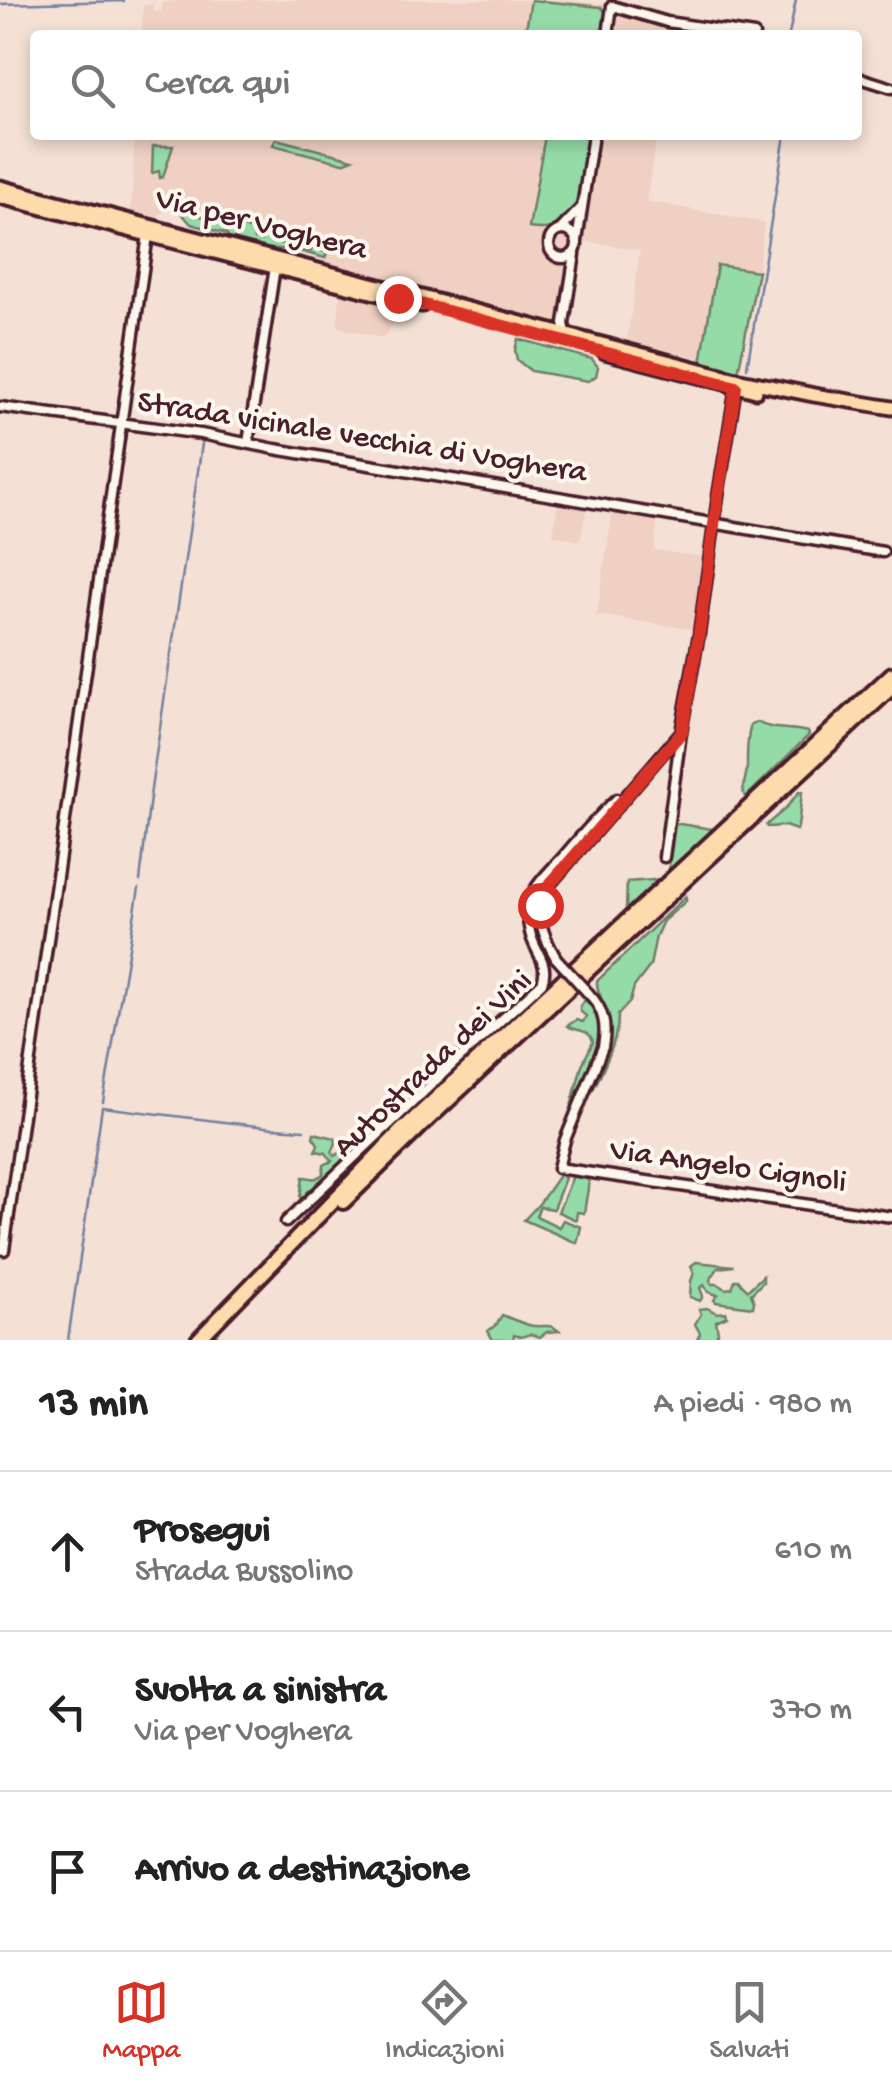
<!DOCTYPE html>
<html lang="it">
<head>
<meta charset="utf-8">
<style>
  body { margin:0; font-family:"Gochi Hand",sans-serif; background:#f6f6f6; color:#222 }
  .stop { position:absolute; width:30px; height:30px; margin:-22px; border:8px solid #d93025; border-radius:50%; background:#fff }
  .stop.end { background:#d93025; border-color:#fff; box-shadow:0 2px 10px #0008 }
  .list { margin:0; padding:0; list-style:none }
  h2 { display:flex; justify-content:space-between; align-items:center; height:130px; margin:0; padding:0 40px; font-size:42px }
  h2 small { font-size:32px; font-weight:400; color:#767676 }
  .list li { display:grid; grid-template-columns:65px 1fr auto; gap:30px; align-items:center; box-sizing:border-box; height:160px; padding:0 40px; border-top:2px solid #e0e0e0 }
  .list b { display:block; font-size:38px; white-space:nowrap }
  .list p { margin:0; font-size:32px; white-space:nowrap; color:#767676 }
  .list em { font-size:32px; font-style:normal; color:#767676 }
  .icon { flex:none; width:55px; height:55px; fill:none; stroke:currentColor; stroke-width:2; stroke-linecap:round; stroke-linejoin:round }
  .map { position:relative; flex:none; width:892px; height:1340px; overflow:hidden }
  .search { position:absolute; background:#fff; box-shadow:0 5px 15px #0003; left:30px; right:30px; top:30px; height:110px; display:flex; align-items:center; gap:25px; box-sizing:border-box; padding:0 35px; border-radius:10px; color:#767676; font-size:38px }
  .sheet { height:610px; background:#fff }
  nav { display:flex; justify-content:space-around; align-items:center; box-sizing:border-box; height:140px; border-top:2px solid #e0e0e0; background:#fff; font-size:28px; color:#767676 }
  nav a { display:grid; justify-items:center; gap:5px }
  nav .on { color:#d93025 }
  .map>svg:first-child { display:block }
</style>
</head>
<body>
<div class="map">
<svg width="892" height="1340" viewBox="0 0 892 1340">
  <rect width="100%" height="100%" fill="#f4e0d4"/>
  <filter id="ink" filterUnits="userSpaceOnUse"><feTurbulence type="fractalNoise" baseFrequency=".01" numOctaves="2"/><feDisplacementMap in="SourceGraphic" scale="20" xChannelSelector="R" yChannelSelector="G"/><feConvolveMatrix kernelMatrix="1 2 1 2 8 2 1 2 1" color-interpolation-filters="sRGB"/></filter>
  <g filter="url(#ink)">
    <g fill="#efd0c3">
      <polygon points="180,0 563,0 612,6 608,35 142,35 143,5 152,4 155,12 161,12 163,3"/>
      <polygon points="618,10 644,19 674,26 673,35 613,35"/>
      <polygon points="135,135 592,135 561,333 325,264 324,259 193,226 168,197 162,202 164,211 157,217 131,211"/>
      <polygon points="599,135 657,135 646,201 764,223 758,270 716,264 701,358 627,341 640,250 583,241 582,239"/>
      <polygon points="344,292 399,308 400,311 386,336 382,338 340,328 338,324 340,296"/>
      <polygon points="558,500 587,505 580,541 553,535"/>
      <polygon points="613,509 658,516 654,550 708,558 697,630 597,615"/>
    </g>
    <g fill="#95dba8" stroke="#707d6a" stroke-width="2.5">
      <polygon points="531,0 601,7 606,12 602,35 525,35"/>
      <path d="M545,135H588L577,201C568,225 553,232 529,228Z"/>
      <polygon points="276,139 353,159 343,163 273,145"/>
      <polygon points="153,146 173,146 163,177 160,178 159,171 152,173"/>
      <path d="M182,207L193,214L254,230V239L262,240L263,235L272,237V241L311,251L313,247L327,253L325,258C312,255 297,249 283,249C258,248 251,254 227,237V234L191,224L177,208Z"/>
      <polygon points="717,265 758,271 738,373 701,363"/>
      <polygon points="518,339 592,359 598,367 596,376 588,381 531,371 517,360 515,350"/>
      <path d="M757,722C772,731 791,727 808,732L809,735L746,797L743,792C743,784 747,774 747,767C747,752 747,738 751,724Z"/>
      <polygon points="799,792 802,792 798,827 796,830 785,826 767,827 766,825 785,809"/>
      <polygon points="673,823 713,829 669,871 671,825"/>
      <polygon points="653,880 656,881 654,884 629,909 626,909 627,882"/>
      <path d="M686,896V901L663,921L656,936L650,966L634,987L630,1002L618,1015C619,1040 599,1080 586,1102C592,1075 608,1057 610,1026C611,1009 596,997 597,981Z"/>
      <path d="M584,1001H587L598,1012L601,1039L598,1055L585,1074L579,1098L572,1103L582,1065L593,1042C589,1028 577,1032 567,1026L576,1020L583,1022L586,1016L580,1011V1006Z"/>
      <path d="M314,1133L335,1138L336,1143L332,1152L334,1156L349,1148L354,1149L331,1176L316,1184L315,1189L307,1192L302,1200L300,1197L303,1177C314,1177 312,1182 323,1174L324,1165L332,1161L326,1153L316,1151L318,1144L313,1137Z"/>
      <polygon points="560,1174 565,1178 553,1209 540,1207 536,1216 559,1227 563,1220 581,1227 577,1243 524,1220 539,1204"/>
      <polygon points="573,1176 587,1179 589,1182 584,1213 577,1212 576,1220 558,1212"/>
      <polygon points="696,1262 734,1266 718,1268 710,1280 712,1284 718,1284 726,1289 732,1288 735,1280 738,1280 748,1290 763,1276 763,1282 751,1294 754,1302 753,1307 716,1302 714,1300 718,1295 708,1292 704,1285 700,1288 703,1296 700,1301 690,1297 691,1281 694,1273 691,1266"/>
      <polygon points="707,1308 717,1313 726,1312 727,1316 716,1321 718,1333 715,1338 697,1340 700,1333 695,1324 701,1314 699,1309"/>
      <path d="M502,1315C510,1318 527,1326 535,1326C547,1327 549,1323 559,1331L547,1332L540,1337L530,1334L521,1337L514,1335L513,1340H493L488,1331L497,1324Z"/>
    </g>
    <g fill="none" stroke-linecap="round" stroke-linejoin="round">
      <g stroke="#73809e" stroke-width="2.5">
        <polyline points="0,4 124,1"/>
        <polyline points="789,35 796,0"/>
        <polyline points="857,82 892,93"/>
        <polyline points="747,368 785,135"/>
        <polyline points="140,881 151,789 203,437"/>
        <polyline points="103,1102 139,888"/>
        <polyline points="68,1340 102,1107 273,1128 304,1130"/>
      </g>
      <defs>
        <g id="minor">
          <polyline points="608,35 612,6 667,22 754,35"/>
          <polyline points="857,77 892,88"/>
          <circle cx="563" cy="244" r="14"/>
          <polyline points="560,230 580,209"/>
          <polyline points="577,241 593,135"/>
          <polyline points="566,334 564,323 575,254"/>
          <polyline points="0,407 201,434 275,449 883,552"/>
          <polyline points="248,443 275,267"/>
          <polyline points="664,857 681,733"/>
          <path d="M556,958C542,934 535,916 546,889L681,732L699,634L718,496L736,387"/>
          <path d="M589,994C604,1009 607,1026 603,1047L565,1140L558,1168L892,1217"/>
          <path d="M286,1222L453,1064L542,983C550,962 534,952 530,932C527,920 527,905 533,893C539,880 553,868 563,857C580,837 597,817 617,799"/>
          <polyline points="4,1250 148,235"/>
        </g>
        <g id="primary">
          <polyline points="0,187 740,380 814,395 892,408"/>
          <polyline points="0,197 422,305"/>
          <polyline points="605,352 756,391"/>
        </g>
        <g id="motorway">
          <polyline points="343,1202 424,1123 892,687"/>
          <polyline points="198,1340 400,1132 892,674"/>
        </g>
      </defs>
      <use href="#minor" stroke="#4a1f2b" stroke-width="15"/>
      <use href="#primary" stroke="#4a1f2b" stroke-width="19"/>
      <use href="#motorway" stroke="#4a1f2b" stroke-width="20"/>
      <use href="#minor" stroke="#fbf7ec" stroke-width="8"/>
      <use href="#primary" stroke="#fedbac" stroke-width="11"/>
      <use href="#motorway" stroke="#fedbac" stroke-width="12"/>
      <defs>
        <polyline id="minor-bridge" points="556,958 589,994"/>
      </defs>
      <use href="#minor-bridge" stroke="#4a1f2b" stroke-width="15" stroke-linecap="butt"/>
      <use href="#minor-bridge" stroke="#fbf7ec" stroke-width="8"/>
    </g>
  </g>
  <g fill="none" stroke-linecap="round" stroke-linejoin="round" filter="url(#ink)">
    <polyline stroke="#d93025" stroke-width="12" points="398,298 736,387 718,496 699,634 682,732 546,889 540,905"/>
  </g>
  <g text-anchor="middle" dominant-baseline="central" stroke-width="8" stroke-linejoin="round" paint-order="stroke">
    <g font-size="32" fill="#4a1f2b" stroke="#fbf7ec">
      <text transform="translate(261 226) rotate(14)">Via per Voghera</text>
      <text transform="translate(362 439) rotate(9)">Strada vicinale vecchia di Voghera</text>
      <text transform="translate(434 1065) rotate(-43)">Autostrada dei Vini</text>
      <text transform="translate(728 1168) rotate(8)">Via Angelo Cignoli</text>
    </g>
  </g>
</svg>
<div class="stop" style="left:540px;top:905px"></div>
<div class="stop end" style="left:398px;top:298px"></div>
<div class="search"><svg class="icon" aria-label="search" viewBox="0 0 24 24"><circle cx="10" cy="10" r="6"/><path d="M15 15l6 6"/></svg>Cerca qui</div>
</div>
<section class="sheet">
<h2>13 min<small>A piedi · 980 m</small></h2>
<ul class="list">
<li><svg class="icon" aria-label="ahead" viewBox="0 0 24 24"><path d="M12 20V5M6 11l6-6 6 6"/></svg><div><b>Prosegui</b><p>Strada Bussolino</p></div><em>610 m</em></li>
<li><svg class="icon" aria-label="left" viewBox="0 0 24 24"><path d="M17 20v-9H6M10 6l-5 5 5 5"/></svg><div><b>Svolta a sinistra</b><p>Via per Voghera</p></div><em>370 m</em></li>
<li><svg class="icon" aria-label="arrive" viewBox="0 0 24 24"><path d="M6 21V4h12l-3 4 3 4H6"/></svg><div><b>Arrivo a destinazione</b></div></li>
</ul>
</section>
<nav>
<a class="on"><svg class="icon" aria-label="map" viewBox="0 0 24 24"><path d="M3 6l6-2 6 2 6-2v14l-6 2-6-2-6 2zM9 4v14M15 6v14"/></svg>Mappa</a>
<a><svg class="icon" aria-label="directions" viewBox="0 0 24 24"><path d="M12 3l9 9-9 9-9-9zM9 14v-3h6M13 9l2 2-2 2"/></svg>Indicazioni</a>
<a><svg class="icon" aria-label="saved" viewBox="0 0 24 24"><path d="M7 4h10v16l-5-4-5 4z"/></svg>Salvati</a>
</nav>
</body>
</html>
